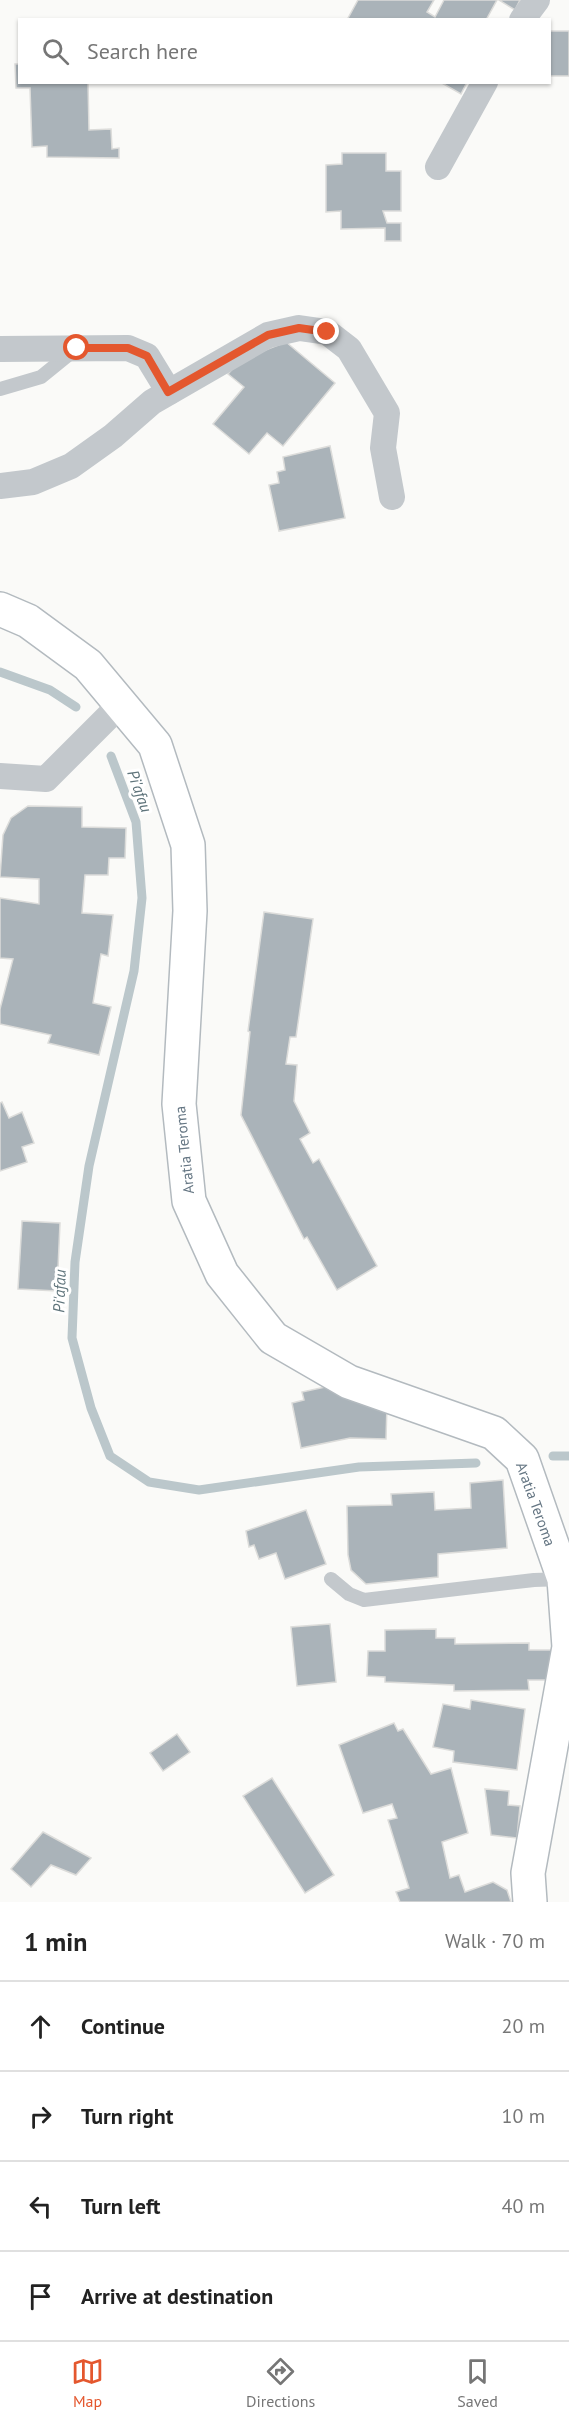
<!DOCTYPE html>
<html lang="en">
<head>
<meta charset="utf-8">
<style>
  body { margin:0; font-family:"PT Sans",sans-serif; background:#f2f2f2; color:#222 }
  .stop { position:absolute; width:18px; height:18px; margin:-14px; border:4px solid #e4572e; border-radius:50%; background:#fff }
  .stop.end { background:#e4572e; border-color:#fff; box-shadow:0 2px 6px #0008 }
  .list { margin:0; padding:0; list-style:none }
  h2 { display:flex; justify-content:space-between; align-items:center; height:78px; margin:0; padding:0 24px; font-size:26px }
  h2 small { font-size:20px; font-weight:400; color:#767676 }
  .list li { display:grid; grid-template-columns:39px 1fr auto; gap:18px; align-items:center; box-sizing:border-box; height:90px; padding:0 24px; border-top:2px solid #e0e0e0 }
  .list b { display:block; font-size:22px; white-space:nowrap }
  .list em { font-size:20px; font-style:normal; color:#767676 }
  .icon { flex:none; width:33px; height:33px; fill:none; stroke:currentColor; stroke-width:2; stroke-linecap:round; stroke-linejoin:round }
  .map { position:relative; flex:none; width:569px; height:1902px; overflow:hidden }
  .search { position:absolute; background:#fff; box-shadow:0 2px 4px #0004; left:18px; right:18px; top:18px; height:66px; display:flex; align-items:center; gap:15px; box-sizing:border-box; padding:0 21px; border-radius:0px; color:#767676; font-size:22px }
  .sheet { height:438px; background:#fff }
  nav { display:flex; justify-content:space-around; align-items:center; box-sizing:border-box; height:84px; border-top:2px solid #e0e0e0; background:#fff; font-size:16px; color:#767676 }
  nav a { display:grid; justify-items:center; gap:3px }
  nav .on { color:#e4572e }
  .map>svg:first-child { display:block }
</style>
</head>
<body>
<div class="map">
<svg width="569" height="1902" viewBox="0 0 569 1902">
  <rect width="100%" height="100%" fill="#fafaf8"/>
  <g fill="none" stroke-linecap="round" stroke-linejoin="round">
    <g stroke="#bbc7cb" stroke-width="9">
      <polyline points="0,672 50,690 76,707"/>
      <polyline points="111,756 136,822 142,898 134,971 89,1166 75,1262 72,1338 91,1408 110,1456 149,1482 199,1490 359,1467 476,1463"/>
      <polyline points="553,1456 569,1456"/>
    </g>
  </g>
  <g fill="#aab3b9" stroke="#dcdcda" stroke-width="1.5">
    <polygon points="358,0 434,0 427,12 435,17 444,0 497,0 486,20 347,20"/>
    <polygon points="499,0 520,0 515,10"/>
    <rect x="550" y="31" width="19" height="45"/>
    <polygon points="15,64 20,64 20,82 88,82 89,130 111,129 112,149 119,148 119,158 47,157 47,146 32,147 30,88 16,88"/>
    <polygon points="440,82 467,82 461,94"/>
    <polygon points="342,153 386,153 386,171 401,171 401,211 383,211 387,223 401,223 401,241 385,241 385,228 341,229 341,211 326,212 326,165 342,164"/>
    <polygon points="286,342 335,383 283,446 267,433 249,454 213,424 244,387 228,374 240,360"/>
    <polygon points="330,446 345,518 279,531 269,485 279,483 277,472 285,470 283,457"/>
    <polygon points="28,806 82,807 82,827 126,828 125,858 109,858 108,875 85,875 82,913 113,915 108,956 101,954 93,1003 111,1007 99,1055 48,1043 51,1035 0,1024 0,1009 13,959 0,958 0,898 39,904 39,879 0,877 3,835 11,818"/>
    <polygon points="264,912 313,919 296,1037 290,1037 286,1064 297,1065 294,1101 310,1133 300,1139 313,1163 319,1159 377,1266 337,1290 307,1237 304,1239 241,1115 250,1032 248,1031"/>
    <polygon points="2,1102 9,1118 22,1112 34,1143 22,1147 27,1162 0,1171 0,1103"/>
    <polygon points="22,1221 60,1223 57,1291 18,1289"/>
    <polygon points="339,1384 387,1405 386,1439 350,1438 301,1448 292,1403 304,1400 302,1392"/>
    <polygon points="503,1480 507,1548 438,1554 438,1577 366,1584 351,1570 348,1555 347,1506 392,1505 391,1494 434,1492 435,1510 471,1508 470,1483"/>
    <polygon points="306,1510 326,1564 285,1579 276,1553 259,1559 254,1545 249,1547 246,1531"/>
    <polygon points="330,1624 336,1682 297,1686 291,1627"/>
    <polygon points="436,1629 436,1638 455,1638 455,1644 529,1643 529,1650 554,1650 554,1680 528,1680 529,1690 454,1691 454,1685 385,1682 385,1677 367,1676 368,1651 385,1651 385,1630"/>
    <polygon points="471,1700 525,1709 517,1770 453,1762 454,1751 433,1747 443,1704 470,1709"/>
    <polygon points="394,1723 398,1731 403,1729 431,1774 451,1768 468,1833 442,1842 450,1878 459,1875 465,1892 493,1882 507,1890 511,1902 400,1902 396,1892 409,1888 388,1820 397,1818 392,1804 363,1813 339,1745"/>
    <polygon points="177,1734 190,1752 163,1771 150,1753"/>
    <polygon points="272,1778 334,1875 305,1893 243,1796"/>
    <polygon points="485,1789 509,1791 508,1805 520,1806 517,1838 491,1835"/>
    <polygon points="43,1832 91,1858 76,1875 51,1865 31,1887 11,1869"/>
  </g>
  <g fill="none" stroke-linecap="round" stroke-linejoin="round">
    <defs>
      <polyline id="secondary" points="0,609 28,621 88,665 155,745 188,845 190,911 179,1104 189,1201 222,1274 273,1338 349,1382 494,1433 522,1459 564,1579 569,1647 528,1873 530,1902"/>
    </defs>
    <use href="#secondary" stroke="#b3babf" stroke-width="36"/>
    <g stroke="#c3c8cc" stroke-width="14">
      <polyline points="0,389 41,377 73,351"/>
      <polyline points="331,1579 349,1594 364,1600 534,1580 564,1579"/>
    </g>
    <g stroke="#c3c8cc" stroke-width="26">
      <polyline points="522,20 537,0"/>
      <polyline points="438,167 485,82"/>
      <polyline points="0,349 128,348 147,356 169,392"/>
      <polyline points="0,486 33,482 71,466 113,436 152,402 268,335 299,328 327,332 349,349 387,413 383,448 392,497"/>
      <polyline points="0,776 46,779 122,703"/>
    </g>
    <use href="#secondary" stroke="#fff" stroke-width="33"/>
  </g>
  <g fill="none" stroke-linecap="round" stroke-linejoin="round">
    <polyline stroke="#e4572e" stroke-width="8" points="77,348 128,348 147,356 168,392 268,335 299,328 327,332"/>
  </g>
  <g text-anchor="middle" dominant-baseline="central" stroke-width="6" stroke-linejoin="round" paint-order="stroke">
    <g font-size="15" fill="#657683" stroke="#fff">
      <text transform="translate(184 1150) rotate(-96)">Aratia Teroma</text>
      <text transform="translate(536 1504) rotate(70)">Aratia Teroma</text>
    </g>
    <g font-size="16" font-style="italic" fill="#60757c" stroke="#fff">
      <text transform="translate(140 791) rotate(70)">Pi'afau</text>
      <text transform="translate(59 1291) rotate(-88)">Pi'afau</text>
    </g>
  </g>
</svg>
<div class="stop" style="left:77px;top:348px"></div>
<div class="stop end" style="left:327px;top:332px"></div>
<div class="search"><svg class="icon" aria-label="search" viewBox="0 0 24 24"><circle cx="10" cy="10" r="6"/><path d="M15 15l6 6"/></svg>Search here</div>
</div>
<section class="sheet">
<h2>1 min<small>Walk · 70 m</small></h2>
<ul class="list">
<li><svg class="icon" aria-label="ahead" viewBox="0 0 24 24"><path d="M12 20V5M6 11l6-6 6 6"/></svg><div><b>Continue</b></div><em>20 m</em></li>
<li><svg class="icon" aria-label="right" viewBox="0 0 24 24"><path d="M7 20v-9h11M14 6l5 5-5 5"/></svg><div><b>Turn right</b></div><em>10 m</em></li>
<li><svg class="icon" aria-label="left" viewBox="0 0 24 24"><path d="M17 20v-9H6M10 6l-5 5 5 5"/></svg><div><b>Turn left</b></div><em>40 m</em></li>
<li><svg class="icon" aria-label="arrive" viewBox="0 0 24 24"><path d="M6 21V4h12l-3 4 3 4H6"/></svg><div><b>Arrive at destination</b></div></li>
</ul>
</section>
<nav>
<a class="on"><svg class="icon" aria-label="map" viewBox="0 0 24 24"><path d="M3 6l6-2 6 2 6-2v14l-6 2-6-2-6 2zM9 4v14M15 6v14"/></svg>Map</a>
<a><svg class="icon" aria-label="directions" viewBox="0 0 24 24"><path d="M12 3l9 9-9 9-9-9zM9 14v-3h6M13 9l2 2-2 2"/></svg>Directions</a>
<a><svg class="icon" aria-label="saved" viewBox="0 0 24 24"><path d="M7 4h10v16l-5-4-5 4z"/></svg>Saved</a>
</nav>
</body>
</html>
